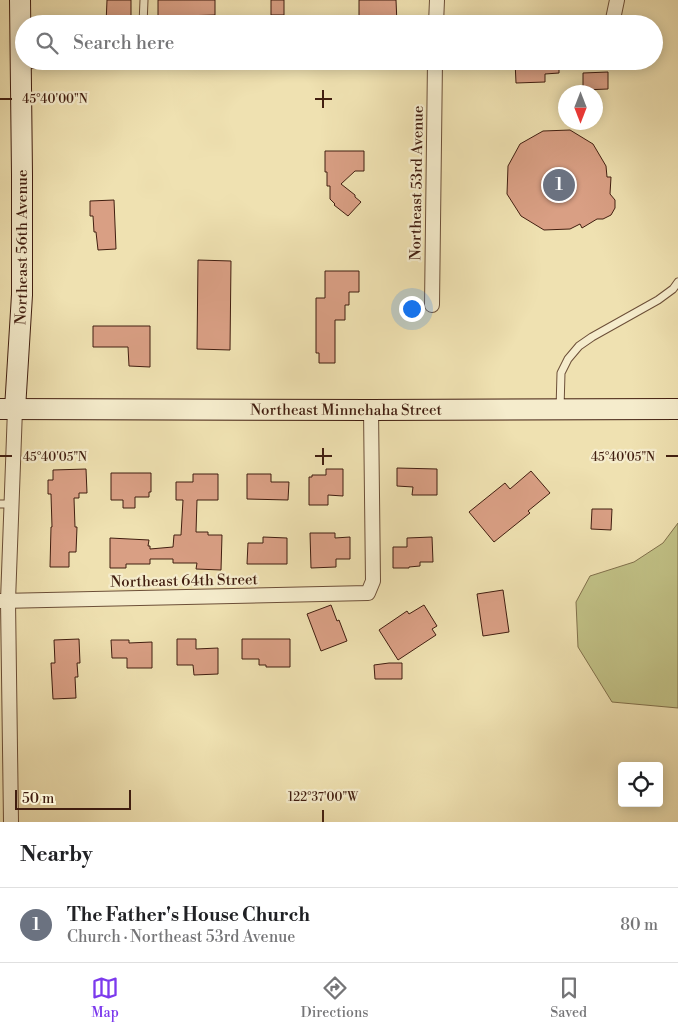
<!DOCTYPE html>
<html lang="en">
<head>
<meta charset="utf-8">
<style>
  body { margin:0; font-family:"Libre Bodoni",serif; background:#f6f6f6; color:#202124 }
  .controls { position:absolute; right:15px; bottom:15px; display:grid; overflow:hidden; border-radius:5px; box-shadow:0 2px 12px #0003 }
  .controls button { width:45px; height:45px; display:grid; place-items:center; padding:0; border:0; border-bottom:1px solid #e0e0e0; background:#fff; color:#202124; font:25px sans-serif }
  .compass { position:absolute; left:558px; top:85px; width:45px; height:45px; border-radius:50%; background:#fff; box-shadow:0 2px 12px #0003; rotate:180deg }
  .scale { position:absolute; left:15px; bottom:12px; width:116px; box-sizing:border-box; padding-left:5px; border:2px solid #411e10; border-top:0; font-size:14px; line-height:18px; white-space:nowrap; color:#411e10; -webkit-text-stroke:4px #f5eccc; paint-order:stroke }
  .you { position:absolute; left:411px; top:308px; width:18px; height:18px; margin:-12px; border:4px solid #fff; border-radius:50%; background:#1a73e8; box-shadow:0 0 0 8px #1a73e833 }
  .badge { display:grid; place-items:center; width:32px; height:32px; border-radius:50%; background:#7c3aed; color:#fff; font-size:16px; font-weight:700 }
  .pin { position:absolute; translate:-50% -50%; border:2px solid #fff; box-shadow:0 1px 5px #0006 }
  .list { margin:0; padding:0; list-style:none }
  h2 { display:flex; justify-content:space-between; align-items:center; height:65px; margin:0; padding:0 20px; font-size:21px }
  h2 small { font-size:16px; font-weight:400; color:#757577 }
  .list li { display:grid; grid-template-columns:32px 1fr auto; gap:15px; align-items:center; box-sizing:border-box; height:75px; padding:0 20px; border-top:1px solid #e0e0e0 }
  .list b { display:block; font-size:19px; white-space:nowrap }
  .list p { margin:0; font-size:16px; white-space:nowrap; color:#757577 }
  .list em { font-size:16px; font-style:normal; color:#757577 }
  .icon { flex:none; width:28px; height:28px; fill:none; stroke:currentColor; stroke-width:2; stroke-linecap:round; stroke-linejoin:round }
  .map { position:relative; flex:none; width:678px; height:822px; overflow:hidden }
  .search { position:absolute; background:#fff; box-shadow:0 2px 12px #0003; left:15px; right:15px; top:15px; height:55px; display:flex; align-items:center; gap:12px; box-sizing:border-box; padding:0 18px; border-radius:28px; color:#757577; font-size:19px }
  .sheet { height:140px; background:#fff }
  nav { display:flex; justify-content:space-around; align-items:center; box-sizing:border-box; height:70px; border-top:1px solid #e0e0e0; background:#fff; font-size:14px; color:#757577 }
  nav a { display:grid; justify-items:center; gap:2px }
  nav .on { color:#7c3aed }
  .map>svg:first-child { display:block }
</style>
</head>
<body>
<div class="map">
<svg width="678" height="822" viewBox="0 0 678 822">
  <rect width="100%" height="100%" fill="#efe1b1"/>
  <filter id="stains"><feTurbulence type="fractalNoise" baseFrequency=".004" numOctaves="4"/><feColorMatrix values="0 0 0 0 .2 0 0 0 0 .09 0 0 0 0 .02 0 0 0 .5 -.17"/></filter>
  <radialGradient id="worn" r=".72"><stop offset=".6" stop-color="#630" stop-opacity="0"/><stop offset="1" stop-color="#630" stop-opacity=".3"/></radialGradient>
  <polygon fill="#c1c186" stroke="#81704b" points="678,523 678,708 612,702 578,647 576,602 590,576 634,562 663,543"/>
  <g fill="#d99f84" stroke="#411e10">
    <polygon points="107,0 131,0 131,24 106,24"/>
    <polygon points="158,0 215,0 215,15 182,16 182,24 158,24"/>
    <rect x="271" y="0" width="13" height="15"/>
    <polygon points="359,0 396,0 397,24 359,24"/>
    <polygon points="515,61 559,61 559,73 545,74 545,82 516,83"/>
    <polygon points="608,72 608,89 583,90 583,73"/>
    <polygon points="570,130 593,144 606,166 607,177 611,177 610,194 615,200 615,208 611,215 603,219 597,219 582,228 580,224 570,229 544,230 521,216 507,194 508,166 520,144 543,131"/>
    <polygon points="325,151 364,151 364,171 355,171 341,184 355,195 355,197 361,202 348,216 334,205 335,204 330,199 330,186 327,186 327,172 325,172"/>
    <polygon points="114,200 116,249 98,250 96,232 94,232 93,216 90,216 90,201"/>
    <polygon points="198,260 231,261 230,350 197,349"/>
    <polygon points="325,271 359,271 359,292 349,292 349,305 345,305 345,320 335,320 335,363 319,363 319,353 316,353 316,298 325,298"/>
    <polygon points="93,326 150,326 150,367 129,366 128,347 93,347"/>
    <polygon points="397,468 437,469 437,495 412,495 413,487 397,486"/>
    <polygon points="86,469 87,493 79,493 79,498 74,498 75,527 77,527 76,552 69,552 69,567 50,567 51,527 52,527 51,494 48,494 48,480 53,480 53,470"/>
    <polygon points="326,469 343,469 343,496 328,495 328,505 309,505 309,477 312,477 312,475 326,475"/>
    <polygon points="531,471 550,493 528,511 530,513 494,542 469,512 505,483 510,489"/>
    <polygon points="111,473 151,473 151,492 149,492 149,497 135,497 135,508 123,508 123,500 111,500"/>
    <polygon points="193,474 218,474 218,500 197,500 196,532 208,532 208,535 222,535 221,570 196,569 197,563 173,563 173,559 150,559 150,564 126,564 126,568 110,568 110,538 149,540 148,546 150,546 150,549 173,547 174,535 181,535 183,500 176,500 176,482 193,482"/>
    <polygon points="247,474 271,474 271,482 289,482 288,500 247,499"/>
    <polygon points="592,509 612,509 611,530 591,529"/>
    <polygon points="310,533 335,533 335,538 350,537 350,559 336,559 336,567 311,568"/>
    <polygon points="263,537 287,538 287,564 247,564 248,543 263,543"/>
    <polygon points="432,537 433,562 420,562 420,566 409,567 409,568 393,568 393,547 407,547 407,538"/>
    <polygon points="503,590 509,632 483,636 477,594"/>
    <polygon points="331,605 337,621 339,620 347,641 321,651 307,614"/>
    <polygon points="424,605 437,626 432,629 436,635 398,660 379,630 407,611 409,614"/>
    <polygon points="79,639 80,663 77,663 78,677 75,677 76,698 53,699 51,663 55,663 54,640"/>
    <polygon points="177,639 196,639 196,649 218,648 218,674 194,675 193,665 177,665"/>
    <polygon points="242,639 290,639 290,667 266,667 266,665 259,665 259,659 242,659"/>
    <polygon points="111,640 129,640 129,643 152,642 152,668 127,668 127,658 112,658"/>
    <polygon points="389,663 402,663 402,679 375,679 374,665"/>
  </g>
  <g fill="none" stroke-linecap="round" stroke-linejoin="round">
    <defs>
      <g id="lane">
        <polyline points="143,24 144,0"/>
        <polyline points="24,65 81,61"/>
        <polyline points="560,409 561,373 568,359 579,346 592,337 658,300 673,289 678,282"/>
        <polyline points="0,504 12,504"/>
      </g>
      <g id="street">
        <polyline points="436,24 437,0"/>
        <polyline points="612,24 617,0"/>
        <polyline points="432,305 435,61"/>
        <polyline points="0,601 368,593 373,581 371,410"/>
        <polyline points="11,822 8,601 15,409"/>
      </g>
      <g id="secondary">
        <path id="s1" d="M0,409L371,410L678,409"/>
        <path id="s2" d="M15,409L22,295V175L20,0"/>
      </g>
    </defs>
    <use href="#lane" stroke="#6c4f38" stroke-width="9"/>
    <use href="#street" stroke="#6c4f38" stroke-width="16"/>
    <use href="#secondary" stroke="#411e10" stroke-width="22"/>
    <use href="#lane" stroke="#f5eccc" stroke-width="7"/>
    <use href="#street" stroke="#f5eccc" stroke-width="14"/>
    <use href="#secondary" stroke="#f5eccc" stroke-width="20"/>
  </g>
  <path fill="none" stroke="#411e10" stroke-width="2" d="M323,90V108M0,99H12M315,99H332M323,448V465M0,456H12M315,456H332M666,456H678M323,810V822"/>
  <g text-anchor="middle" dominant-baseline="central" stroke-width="4.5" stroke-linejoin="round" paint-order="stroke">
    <g font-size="15" fill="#411e10" stroke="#f5eccc">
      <text transform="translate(417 183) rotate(-89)">Northeast 53rd Avenue</text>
      <text stroke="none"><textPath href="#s2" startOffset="162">Northeast 56th Avenue</textPath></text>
      <text stroke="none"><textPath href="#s1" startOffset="346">Northeast Minnehaha Street</textPath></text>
      <text transform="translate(184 581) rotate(-1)">Northeast 64th Street</text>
    </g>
  </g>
  <g font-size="12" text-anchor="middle" fill="#411e10" stroke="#f5eccc" stroke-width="4.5" stroke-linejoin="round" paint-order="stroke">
    <text x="55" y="103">45°40'00"N</text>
    <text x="623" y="461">45°40'05"N</text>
    <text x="55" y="461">45°40'05"N</text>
    <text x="323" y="801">122°37'00"W</text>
  </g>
  <rect width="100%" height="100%" filter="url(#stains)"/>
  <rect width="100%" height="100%" fill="url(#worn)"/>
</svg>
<div class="controls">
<button><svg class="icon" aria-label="locate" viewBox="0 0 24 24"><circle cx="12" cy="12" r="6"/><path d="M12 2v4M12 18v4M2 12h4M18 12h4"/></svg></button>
</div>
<svg class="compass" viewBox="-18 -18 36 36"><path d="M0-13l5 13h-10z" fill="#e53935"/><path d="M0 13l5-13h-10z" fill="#757577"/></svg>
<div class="scale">50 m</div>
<div class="you"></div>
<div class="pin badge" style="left:559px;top:185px;background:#6b7280">1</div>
<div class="search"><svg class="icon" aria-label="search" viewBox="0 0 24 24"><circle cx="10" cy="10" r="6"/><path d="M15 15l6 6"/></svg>Search here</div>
</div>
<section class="sheet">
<h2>Nearby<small></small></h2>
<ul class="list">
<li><span class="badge" style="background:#6b7280">1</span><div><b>The Father's House Church</b><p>Church · Northeast 53rd Avenue</p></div><em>80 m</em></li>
</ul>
</section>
<nav>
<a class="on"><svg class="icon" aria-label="map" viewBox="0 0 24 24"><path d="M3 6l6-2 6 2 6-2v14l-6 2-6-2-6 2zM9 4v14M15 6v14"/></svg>Map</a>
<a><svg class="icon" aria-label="directions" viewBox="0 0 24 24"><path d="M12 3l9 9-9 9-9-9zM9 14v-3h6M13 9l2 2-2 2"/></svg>Directions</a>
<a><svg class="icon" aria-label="saved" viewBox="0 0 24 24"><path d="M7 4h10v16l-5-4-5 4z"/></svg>Saved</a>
</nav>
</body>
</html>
